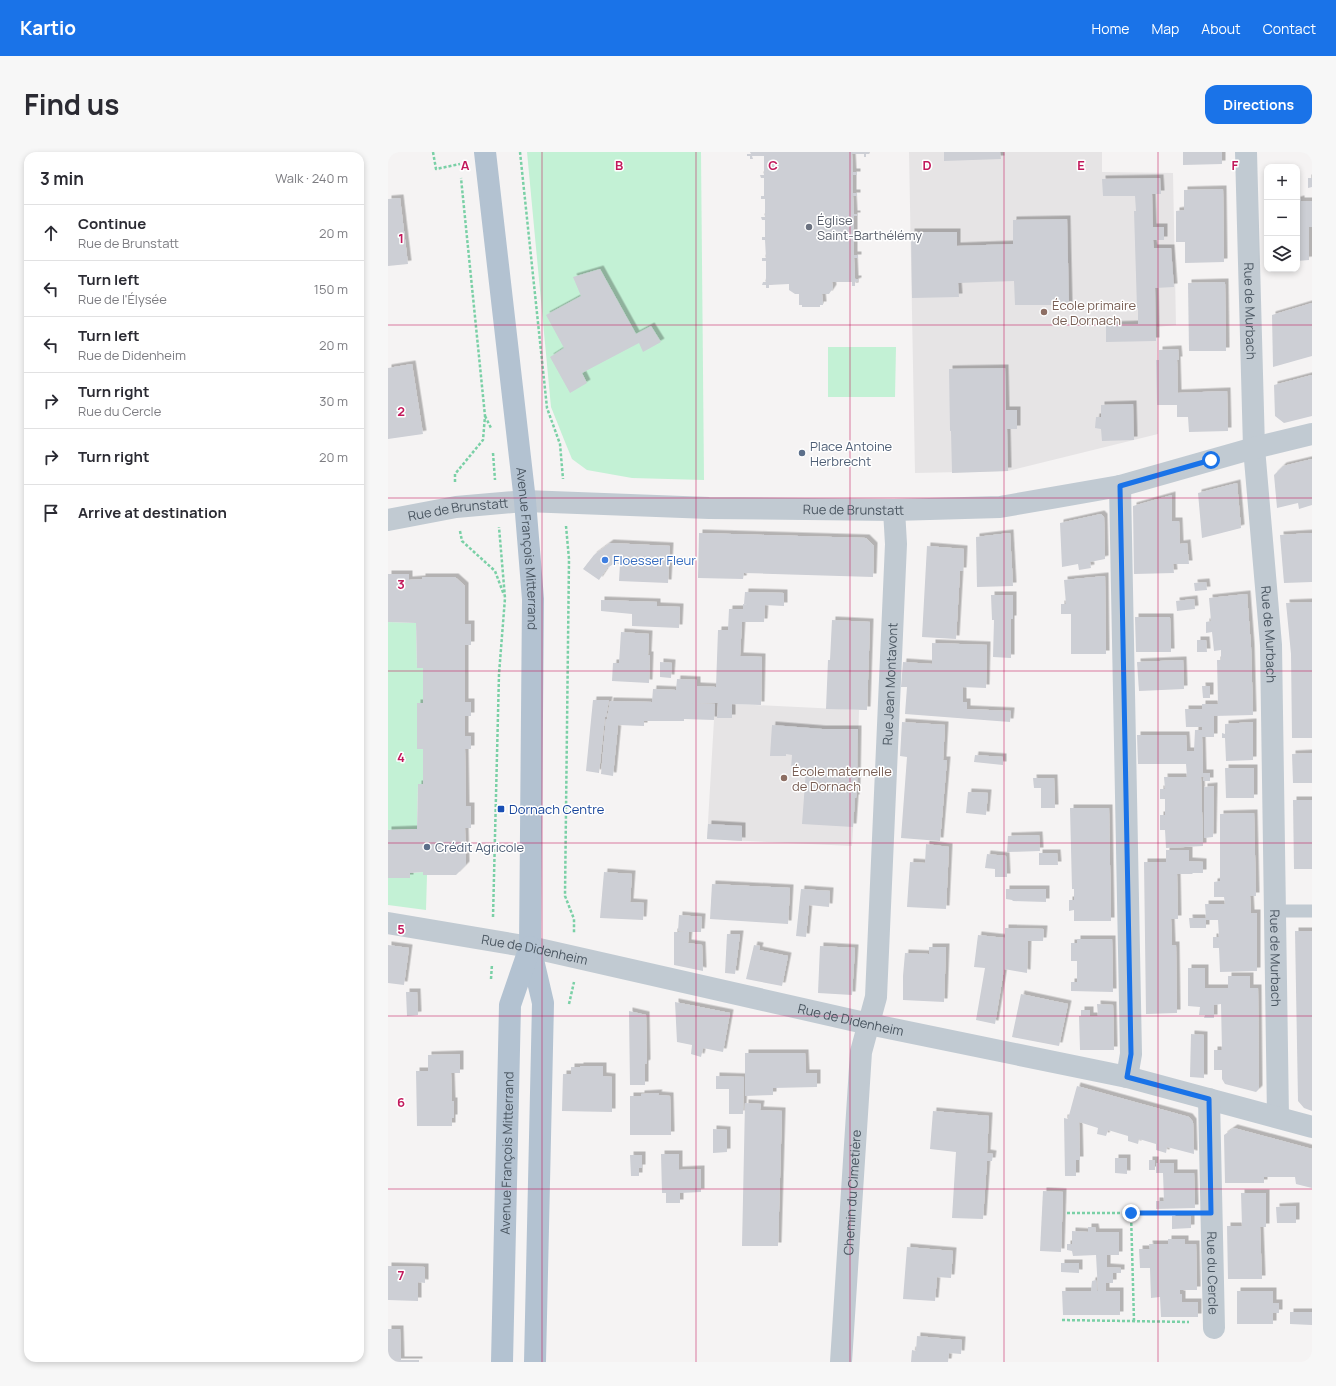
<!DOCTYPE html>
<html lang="en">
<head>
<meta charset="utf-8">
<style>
  body { margin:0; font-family:Manrope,sans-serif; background:#f7f7f7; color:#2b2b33 }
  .controls { position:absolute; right:12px; top:12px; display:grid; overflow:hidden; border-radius:8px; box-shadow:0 2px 6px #0003 }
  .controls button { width:36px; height:36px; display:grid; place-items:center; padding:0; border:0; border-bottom:1px solid #e1e1e2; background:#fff; color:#2b2b33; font:20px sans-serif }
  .stop { position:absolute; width:12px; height:12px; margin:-9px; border:3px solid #1a73e8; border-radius:50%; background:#fff }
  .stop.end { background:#1a73e8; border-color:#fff; box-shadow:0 1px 4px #0008 }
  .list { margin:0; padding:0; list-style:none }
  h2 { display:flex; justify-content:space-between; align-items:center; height:52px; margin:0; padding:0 16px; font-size:17px }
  h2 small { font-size:13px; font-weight:400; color:#7c7c81 }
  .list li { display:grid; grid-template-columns:26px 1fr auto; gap:12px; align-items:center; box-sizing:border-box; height:56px; padding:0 16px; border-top:1px solid #e1e1e2 }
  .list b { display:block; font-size:15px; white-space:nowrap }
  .list p { margin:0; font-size:13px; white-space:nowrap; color:#7c7c81 }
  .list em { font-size:13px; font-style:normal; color:#7c7c81 }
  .icon { flex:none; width:22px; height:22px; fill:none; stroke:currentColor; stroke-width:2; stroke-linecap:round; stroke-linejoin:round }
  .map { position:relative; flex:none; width:924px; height:1210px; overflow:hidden; border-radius:12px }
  header { display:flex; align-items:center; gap:24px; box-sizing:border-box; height:56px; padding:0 20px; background:#1a73e8; color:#fff }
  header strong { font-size:19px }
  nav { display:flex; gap:22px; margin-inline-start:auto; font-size:14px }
  .intro { display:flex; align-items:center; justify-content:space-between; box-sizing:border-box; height:96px; padding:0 24px }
  h1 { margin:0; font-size:28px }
  .button { padding:10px 18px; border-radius:12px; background:#1a73e8; color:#fff; font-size:14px; font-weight:700 }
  main { display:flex; gap:24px; padding:0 24px }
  aside { flex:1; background:#fff; border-radius:12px; box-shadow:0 2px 6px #0003 }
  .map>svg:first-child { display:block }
</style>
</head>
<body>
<header>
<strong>Kartio</strong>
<nav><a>Home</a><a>Map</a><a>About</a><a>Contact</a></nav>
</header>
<div class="intro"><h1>Find us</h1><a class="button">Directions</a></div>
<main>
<aside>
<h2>3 min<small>Walk · 240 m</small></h2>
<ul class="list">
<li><svg class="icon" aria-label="ahead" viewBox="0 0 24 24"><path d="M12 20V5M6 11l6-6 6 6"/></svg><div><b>Continue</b><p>Rue de Brunstatt</p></div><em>20 m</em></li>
<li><svg class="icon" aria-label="left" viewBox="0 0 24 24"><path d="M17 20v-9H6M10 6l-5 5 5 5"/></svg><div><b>Turn left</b><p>Rue de l'Élysée</p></div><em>150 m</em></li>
<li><svg class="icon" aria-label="left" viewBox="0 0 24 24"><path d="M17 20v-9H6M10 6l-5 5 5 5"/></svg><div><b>Turn left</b><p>Rue de Didenheim</p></div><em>20 m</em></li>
<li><svg class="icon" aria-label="right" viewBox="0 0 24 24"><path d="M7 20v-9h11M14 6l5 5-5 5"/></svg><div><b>Turn right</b><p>Rue du Cercle</p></div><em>30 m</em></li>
<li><svg class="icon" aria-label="right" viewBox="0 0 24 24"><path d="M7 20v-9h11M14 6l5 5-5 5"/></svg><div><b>Turn right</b></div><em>20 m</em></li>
<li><svg class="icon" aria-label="arrive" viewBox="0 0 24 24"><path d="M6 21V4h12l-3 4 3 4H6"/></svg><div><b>Arrive at destination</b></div></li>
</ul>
</aside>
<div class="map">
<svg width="924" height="1210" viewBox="0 0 924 1210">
  <defs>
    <filter id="shadow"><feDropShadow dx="3.5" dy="-3.5" stdDeviation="0" flood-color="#0004"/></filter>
  </defs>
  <rect width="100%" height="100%" fill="#f5f3f3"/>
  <g fill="#e6e4e5">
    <polygon points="521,0 714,0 714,20 785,21 788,173 769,175 770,282 620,319 527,321"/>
    <polygon points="327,551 471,558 469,635 467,646 464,694 319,687"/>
  </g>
  <g fill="#c3f1d5">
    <polygon points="139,0 313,0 316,328 244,326 199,318 184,307 177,290 163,255"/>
    <polygon points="440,195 508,195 507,245 440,245"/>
    <polygon points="0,470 28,471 29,516 35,516 35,551 29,551 29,597 35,597 35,632 30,632 29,677 0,678"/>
    <polygon points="35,720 39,723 38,758 0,753 0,726 22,726 22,721"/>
  </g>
  <g fill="#cdcfd5" filter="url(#shadow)">
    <polygon points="362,0 481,0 481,2 478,2 478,5 476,5 476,2 464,2 465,20 469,20 469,23 465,23 465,41 469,41 469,44 465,44 466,62 469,62 469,64 466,64 466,83 470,82 470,85 466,86 466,103 470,103 470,106 466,106 467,127 470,127 470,129 467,130 467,134 464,134 464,130 444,130 445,136 441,142 434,142 435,153 432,153 432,155 414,155 414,153 411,153 411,142 407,142 401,138 401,132 381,133 381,136 378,136 378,133 374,133 375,130 378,130 378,109 374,109 374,106 378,106 377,88 374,88 374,85 377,85 377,68 374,68 373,65 377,65 377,47 373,47 373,44 376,44 376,26 373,26 372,23 376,23 376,4 364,4 365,7 362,7 362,4 359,4 359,2 363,2"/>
    <polygon points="556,0 612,0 613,7 556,9"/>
    <polygon points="795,0 834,0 834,12 795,13"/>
    <polygon points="772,26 773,42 764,42 765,75 776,75 776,88 765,88 766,96 783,96 786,135 767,136 768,189 718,190 718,173 750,172 750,156 749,156 746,59 748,59 747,44 715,44 714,27"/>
    <polygon points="920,26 924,26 924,35 920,36"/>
    <polygon points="835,37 836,110 797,111 797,90 788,90 788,59 796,58 796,38"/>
    <polygon points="12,46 20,112 0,114 0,47"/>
    <polygon points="913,47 913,49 924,49 924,75 921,75 921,108 909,109 909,48"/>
    <polygon points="679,67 681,153 627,153 626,129 570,131 571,145 524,146 523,80 569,80 569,94 625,92 625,68"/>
    <polygon points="212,117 248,182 263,174 273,190 255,200 251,191 194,221 199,231 182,241 162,205 176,196 158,163 193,144 185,125"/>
    <polygon points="882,117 903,117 903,119 883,119"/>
    <polygon points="837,130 838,199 801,199 800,131"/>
    <polygon points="924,151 924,204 885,215 884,163"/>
    <polygon points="790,197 791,208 789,208 790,241 839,239 840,279 801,280 800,265 789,265 789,253 769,253 768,208 771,208 771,198"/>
    <polygon points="24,212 35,282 0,287 0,216"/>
    <polygon points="617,216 618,258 629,258 629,277 619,277 620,319 564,321 563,279 562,279 561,217"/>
    <polygon points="924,223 924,264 896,271 887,264 886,233"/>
    <polygon points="745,252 746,288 714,289 713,277 707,276 708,265 713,265 713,253"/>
    <polygon points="924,307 924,353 911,357 910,351 889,356 886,323 895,314"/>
    <polygon points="849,331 853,376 814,386 810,341"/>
    <polygon points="784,343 784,369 791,369 792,392 799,391 801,412 785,412 786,421 746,422 745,354"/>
    <polygon points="713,362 716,365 717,407 702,410 703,416 691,418 690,412 674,415 672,371"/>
    <polygon points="311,381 478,386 486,394 485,425 356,421 355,427 310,426"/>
    <polygon points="622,381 625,434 589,435 588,385"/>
    <polygon points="924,381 924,430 896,431 892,383"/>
    <polygon points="222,391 282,394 280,431 231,429 232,412 227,411 219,416 211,428 195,417 206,403"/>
    <polygon points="539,394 576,397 575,419 572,419 568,487 534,485"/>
    <polygon points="0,422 21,422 21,428 34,427 34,425 67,425 77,434 77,472 83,472 83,493 77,493 77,550 83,550 83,564 77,564 77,584 83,584 83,597 77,597 78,654 83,654 83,676 77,676 78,713 68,723 35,723 35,720 22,721 22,726 0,726 0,678 29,677 30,632 35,632 35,597 29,597 29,551 35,551 35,516 29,516 28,471 0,470"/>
    <polygon points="717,424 718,502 683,502 683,462 673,462 673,452 678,452 676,428"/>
    <polygon points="818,430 819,438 807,439 806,431"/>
    <polygon points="357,440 396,441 396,454 377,453 376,470 354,470 352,504 374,505 373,553 344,552 344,566 329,566 330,551 304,551 327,552 326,568 296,567 296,569 256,569 256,574 230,573 225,624 213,622 218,567 219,567 222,549 264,550 265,537 288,538 289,527 309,528 309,534 328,535 330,478 340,478 341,457 355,457 355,452 362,453 356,452"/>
    <polygon points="859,442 863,495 865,563 826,564 826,585 814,585 815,621 822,621 822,629 815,629 816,625 813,625 815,694 778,696 777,678 772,678 772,663 777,663 777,647 772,647 772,637 777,637 776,625 799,625 798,612 750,612 749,583 798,583 799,599 806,599 807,578 814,578 814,575 798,575 797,557 814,557 814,552 830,552 829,508 833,508 833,498 826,499 824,480 818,481 818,470 823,469 821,446"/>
    <polygon points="603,443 625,443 625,467 623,467 623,506 605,505 606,468 604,468"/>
    <polygon points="806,447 807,457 789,459 788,449"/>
    <polygon points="213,448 269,450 269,454 292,455 291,476 244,474 244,462 213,459"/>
    <polygon points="924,450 924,586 904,586 903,502 898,451"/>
    <polygon points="747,465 782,465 783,500 748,500"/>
    <polygon points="444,468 482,470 479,558 438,557 440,508 442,508"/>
    <polygon points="233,480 261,482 260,503 262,503 261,531 224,529 225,511 231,511"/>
    <polygon points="809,488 818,488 819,500 809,500"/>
    <polygon points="544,491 599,493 598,536 575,535 575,550 579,550 579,557 623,559 622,570 517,562 519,535 513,535 515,510 544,512"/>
    <polygon points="795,508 796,537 751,539 749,510"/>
    <polygon points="272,510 284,511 283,526 272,525"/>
    <polygon points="814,534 822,534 822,546 815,546"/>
    <polygon points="205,548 221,548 218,565 217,565 211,621 198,619"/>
    <polygon points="514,570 557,573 555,608 559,608 552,689 513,686 519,605 512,604"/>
    <polygon points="865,570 865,608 838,609 837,586 834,586 834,581 837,582 837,572"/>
    <polygon points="384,573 434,577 470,577 469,635 468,646 467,646 465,675 414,672 418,618 403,617 404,603 398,602 398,604 382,604"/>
    <polygon points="924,601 924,631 905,631 904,602"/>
    <polygon points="587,603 615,605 615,613 586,610"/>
    <polygon points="837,616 866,616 866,646 838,646"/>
    <polygon points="645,626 666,626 667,656 653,656 653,636 646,636"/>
    <polygon points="826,634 825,685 816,686 816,635"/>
    <polygon points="580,640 600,641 598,663 578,661"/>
    <polygon points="905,648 924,648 924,717 906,717"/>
    <polygon points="682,656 721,656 723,769 686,769 686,758 681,759 681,748 686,748 686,737 684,737"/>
    <polygon points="866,661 868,744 862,744 863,761 869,761 869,819 832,820 831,796 825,796 825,785 831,785 830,768 818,768 818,776 802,776 801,766 818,766 817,752 837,752 836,745 826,745 826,730 832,729 832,662"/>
    <polygon points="320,672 354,674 354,689 319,687"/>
    <polygon points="651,683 652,699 619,700 620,684"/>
    <polygon points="538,692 561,695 558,757 519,755 522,710 537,711"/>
    <polygon points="778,698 801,698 801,709 815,710 815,721 805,721 804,722 789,722 790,767 783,767 784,793 788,793 789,861 758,862 756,710 778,710"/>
    <polygon points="651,701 669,701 670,713 651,713"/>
    <polygon points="599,702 618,704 619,725 607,725 607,717 597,716"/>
    <polygon points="216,720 244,722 242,750 256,751 255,768 212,766"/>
    <polygon points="324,732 402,736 400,772 322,767"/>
    <polygon points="413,737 442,739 441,755 421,753 418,785 408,784"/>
    <polygon points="618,737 658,737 658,750 625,749 624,748 618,747"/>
    <polygon points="291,763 314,765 313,780 301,780 300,791 314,793 315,819 286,813 286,780 298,780 290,779"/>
    <polygon points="617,776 656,777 655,789 640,789 639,821 616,817 607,872 588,868 597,816 586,815 590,783 617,786"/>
    <polygon points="907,779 924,779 924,959 916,956 910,949"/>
    <polygon points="339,782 352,782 347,822 337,821"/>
    <polygon points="689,787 724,787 725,840 683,839 683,830 689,830 689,809 683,809 683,791 689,791"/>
    <polygon points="0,793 21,796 16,833 0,831"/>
    <polygon points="366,793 372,794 371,798 400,804 394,834 358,827"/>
    <polygon points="432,794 467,796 464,843 430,841"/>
    <polygon points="541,795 558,795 556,850 515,848 515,824 517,801 541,802"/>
    <polygon points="800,816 817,816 817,836 840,836 840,824 862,824 862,836 870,836 871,937 868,940 837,932 834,927 834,918 826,918 826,898 834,898 833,852 826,853 826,866 816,866 817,863 811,863 812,855 800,854"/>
    <polygon points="18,840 29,840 30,863 19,864"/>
    <polygon points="633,842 680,852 671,894 624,885"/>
    <polygon points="287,850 342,861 335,900 315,896 313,905 303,902 304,893 289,890"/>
    <polygon points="709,852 725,853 726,898 692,898 691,864 693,864 693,858 702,858 702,864 710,864"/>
    <polygon points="241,859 258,863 259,911 257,912 257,933 242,933"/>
    <polygon points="803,882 816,883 816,926 802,925"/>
    <polygon points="357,901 417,901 418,921 429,921 429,935 385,936 385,943 357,944"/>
    <polygon points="72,902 72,921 63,921 64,949 66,949 66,966 64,966 64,974 29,974 28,919 40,919 40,903"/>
    <polygon points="192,914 215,914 215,924 224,925 224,960 174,959 175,922 183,922 183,915 192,915"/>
    <polygon points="328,924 356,925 355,962 341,962 341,937 328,937"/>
    <polygon points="689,934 801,965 805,970 806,1002 779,995 778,1001 768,998 768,992 751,987 750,992 740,989 740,984 720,978 718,984 709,982 710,976 691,970 692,1008 688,1008 688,1024 677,1024 676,966 680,967"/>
    <polygon points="271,941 270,943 282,944 283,983 242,983 242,944 253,944 253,942"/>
    <polygon points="357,951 373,952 372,958 394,959 390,1094 354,1094"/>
    <polygon points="545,959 601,964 599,1001 605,1002 604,1009 599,1009 595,1067 564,1066 568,1000 542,997"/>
    <polygon points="846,976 924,997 924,1036 908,1032 907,1025 876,1025 876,1031 837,1031 836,983"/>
    <polygon points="325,977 339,978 339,1000 325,1001"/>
    <polygon points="273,1002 291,1002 291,1018 313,1017 313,1040 292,1041 292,1051 278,1051 278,1041 274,1041"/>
    <polygon points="242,1003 254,1003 254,1016 251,1016 251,1024 243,1024"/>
    <polygon points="727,1006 739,1006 739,1022 727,1021"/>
    <rect x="761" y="1008" width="6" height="10"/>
    <polygon points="768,1011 786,1011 786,1021 806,1021 807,1056 768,1057 768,1049 776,1049 775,1021 768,1021"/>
    <polygon points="655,1039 675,1040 673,1100 652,1099"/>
    <polygon points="853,1041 878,1041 878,1075 872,1075 874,1127 840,1127 839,1074 854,1074"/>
    <polygon points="908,1054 908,1071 889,1071 888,1055"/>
    <polygon points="784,1064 803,1064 803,1076 784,1077"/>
    <polygon points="700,1075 707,1075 708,1080 731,1080 731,1103 719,1103 719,1115 733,1116 733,1121 725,1121 725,1131 718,1131 718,1139 732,1139 732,1163 675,1163 674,1139 703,1139 704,1129 708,1128 709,1139 710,1139 708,1103 685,1104 684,1099 679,1098 679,1092 684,1092 684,1079 700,1080"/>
    <polygon points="780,1087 797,1087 797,1092 808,1092 809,1138 792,1138 792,1142 794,1142 794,1150 810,1150 810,1165 773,1165 772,1145 763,1146 762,1116 752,1116 751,1097 762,1097 761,1092 780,1092"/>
    <polygon points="519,1095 565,1099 563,1126 549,1125 547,1149 515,1147"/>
    <polygon points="673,1111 691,1111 691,1121 673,1120"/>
    <polygon points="0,1114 37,1115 37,1131 30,1130 30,1149 0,1148"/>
    <polygon points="849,1139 885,1139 885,1151 891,1151 891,1161 885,1161 885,1172 849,1172"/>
    <polygon points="902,1160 924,1160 924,1173 902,1172"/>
    <polygon points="0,1177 12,1177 13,1208 31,1208 31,1210 0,1210"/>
    <polygon points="529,1184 574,1188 573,1202 561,1201 560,1210 523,1210 524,1198 528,1199"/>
  </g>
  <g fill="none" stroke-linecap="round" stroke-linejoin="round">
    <g stroke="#7ad0a6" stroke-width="2.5" stroke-dasharray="3 2" stroke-linecap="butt">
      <polyline points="45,0 48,17 72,12"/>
      <polyline points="132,0 159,256 172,292 175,327"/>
      <polyline points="97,264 103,276"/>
      <polyline points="105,301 107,328"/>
      <polyline points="67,330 67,322 95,288 97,264 73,26"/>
      <polyline points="178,374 181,407 177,744 186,767 186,781"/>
      <polyline points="72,379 74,389 107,419 116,443"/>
      <polyline points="105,765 111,522 117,446 111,375"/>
      <polyline points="103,827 104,812"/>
      <polyline points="181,852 186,830"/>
      <polyline points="679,1061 800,1061"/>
      <polyline points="743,1061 746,1169"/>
      <polyline points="674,1168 801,1170"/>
    </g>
    <polyline stroke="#c1cad2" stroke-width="13" points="887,759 924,759"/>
    <g stroke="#c1cad2" stroke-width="22">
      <path id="s1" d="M858,0L866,296L883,493L890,965"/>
      <polyline points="732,334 743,902 739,925"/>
      <path id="s2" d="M0,368L68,355L137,349L321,356L506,358L612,355L732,334L866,296L924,282"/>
      <path id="s3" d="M0,771L142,795L481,872L739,925L924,975"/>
      <path id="s4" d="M821,947L826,1176"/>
      <path id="s5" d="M453,1210L473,900L488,845L508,392L506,358"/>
    </g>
    <g stroke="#b3c2d1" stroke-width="22">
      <path id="s6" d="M97,0L137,349L145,447L142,795L155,851L147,1210"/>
      <path id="s7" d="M114,1210L122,853L142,795"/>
    </g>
  </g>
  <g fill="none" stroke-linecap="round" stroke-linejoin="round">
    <polyline stroke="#1a73e8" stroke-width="5" points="743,1061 823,1061 821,947 739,925 743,902 732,334 823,308"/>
  </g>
  <path fill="none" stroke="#c2185b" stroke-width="1" stroke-opacity="0.55" d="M154,0V1210M308,0V1210M462,0V1210M616,0V1210M770,0V1210M0,173H924M0,346H924M0,519H924M0,691H924M0,864H924M0,1037H924"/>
  <circle fill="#6b7280" stroke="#fff" stroke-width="1.5" cx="421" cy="75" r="4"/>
  <g fill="#8d6e63" stroke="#fff" stroke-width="1.5">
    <circle cx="656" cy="160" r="4"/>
    <circle cx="396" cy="626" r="4"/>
  </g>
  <g fill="#5c6f8a" stroke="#fff" stroke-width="1.5">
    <circle cx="414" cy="301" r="4"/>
    <circle cx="39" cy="695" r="4"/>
  </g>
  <circle fill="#3f7fe0" stroke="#fff" stroke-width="1.5" cx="217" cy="408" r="4"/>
  <rect fill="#1a4fb4" stroke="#fff" stroke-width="1.5" x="109" y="653" width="8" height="8" rx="2"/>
  <g text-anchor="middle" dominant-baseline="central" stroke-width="3" stroke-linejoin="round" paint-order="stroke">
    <g font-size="13" fill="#5b616d" stroke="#fff" text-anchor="start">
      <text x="429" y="68">Église<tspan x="429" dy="15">Saint-Barthélémy</tspan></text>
    </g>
    <g font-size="13" fill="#785e54" stroke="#fff" text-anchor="start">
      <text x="664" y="153">École primaire<tspan x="664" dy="15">de Dornach</tspan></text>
      <text x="404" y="619">École maternelle<tspan x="404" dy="15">de Dornach</tspan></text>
    </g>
    <g font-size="13" fill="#4a5661" stroke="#fff">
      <text stroke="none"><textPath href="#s1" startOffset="159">Rue de Murbach</textPath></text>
      <text stroke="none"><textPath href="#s2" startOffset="467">Rue de Brunstatt</textPath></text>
      <text stroke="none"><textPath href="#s2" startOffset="71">Rue de Brunstatt</textPath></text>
      <text stroke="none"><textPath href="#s6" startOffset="399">Avenue François Mitterrand</textPath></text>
      <text stroke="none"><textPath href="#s1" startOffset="483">Rue de Murbach</textPath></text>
      <text stroke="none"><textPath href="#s5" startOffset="681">Rue Jean Montavont</textPath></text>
      <text stroke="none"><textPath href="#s3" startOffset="149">Rue de Didenheim</textPath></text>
      <text stroke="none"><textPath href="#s1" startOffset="807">Rue de Murbach</textPath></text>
      <text stroke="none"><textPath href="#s3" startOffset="473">Rue de Didenheim</textPath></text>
      <text stroke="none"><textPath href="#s7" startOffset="209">Avenue François Mitterrand</textPath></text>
      <text stroke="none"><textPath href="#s5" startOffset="170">Chemin du Cimetière</textPath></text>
      <text stroke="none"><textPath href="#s4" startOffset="174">Rue du Cercle</textPath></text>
    </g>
    <g font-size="13" fill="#4e5e75" stroke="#fff" text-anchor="start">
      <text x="422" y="294">Place Antoine<tspan x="422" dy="15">Herbrecht</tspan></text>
      <text x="47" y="695">Crédit Agricole</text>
    </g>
    <g font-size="13" fill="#366cbe" stroke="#fff" text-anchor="start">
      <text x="225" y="408">Floesser Fleur</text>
    </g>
    <g font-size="13" fill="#164399" stroke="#fff" text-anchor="start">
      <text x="121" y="657">Dornach Centre</text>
    </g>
  </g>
  <g font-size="13" text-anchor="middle" font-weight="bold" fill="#c2185b" stroke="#fff" stroke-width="3" stroke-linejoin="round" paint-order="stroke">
    <text x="77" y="18">A</text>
    <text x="231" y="18">B</text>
    <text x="385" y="18">C</text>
    <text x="539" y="18">D</text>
    <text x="693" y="18">E</text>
    <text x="847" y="18">F</text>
    <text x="13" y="91">1</text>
    <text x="13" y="264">2</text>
    <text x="13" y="437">3</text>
    <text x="13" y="610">4</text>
    <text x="13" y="782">5</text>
    <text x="13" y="955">6</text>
    <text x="13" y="1128">7</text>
  </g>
</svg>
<div class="controls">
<button>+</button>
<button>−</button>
<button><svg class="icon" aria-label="layers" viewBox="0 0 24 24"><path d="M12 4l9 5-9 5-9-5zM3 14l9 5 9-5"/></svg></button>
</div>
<div class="stop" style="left:823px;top:308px"></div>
<div class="stop end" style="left:743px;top:1061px"></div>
</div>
</main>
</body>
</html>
